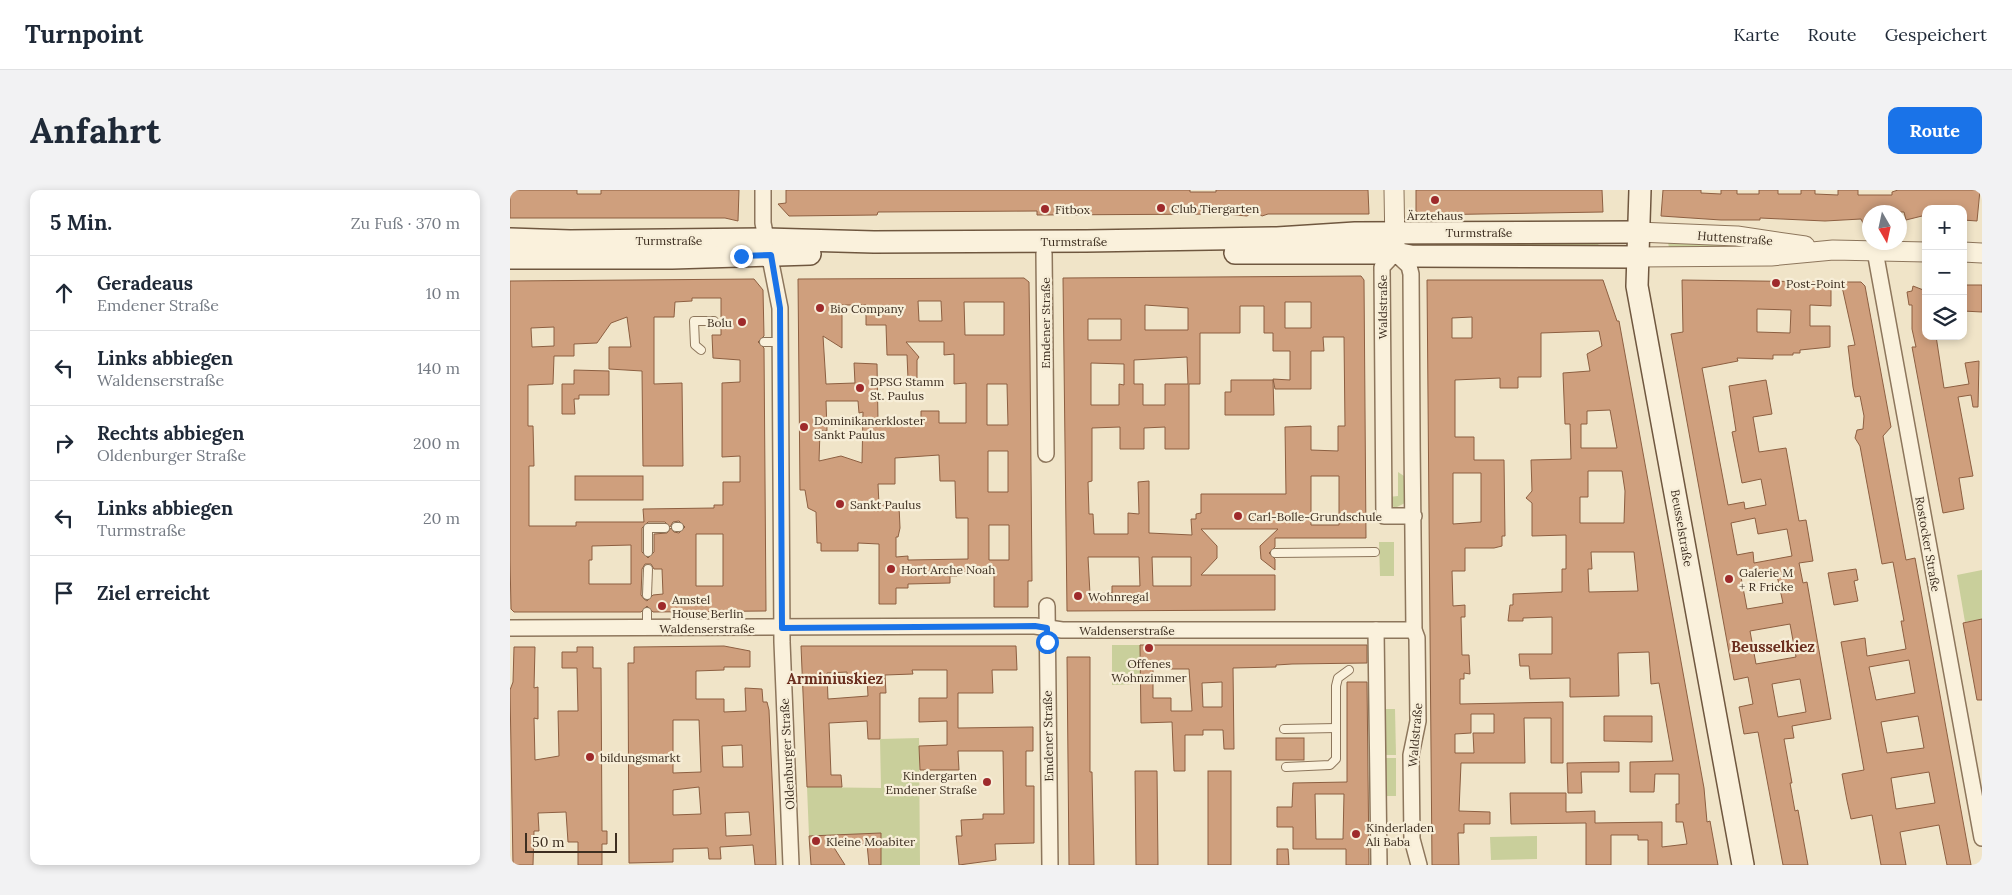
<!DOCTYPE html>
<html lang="de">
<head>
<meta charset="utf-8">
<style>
  body { margin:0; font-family:Lora,serif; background:#f2f2f3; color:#1f2937 }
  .controls { position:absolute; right:15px; top:15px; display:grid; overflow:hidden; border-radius:10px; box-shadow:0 2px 8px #0003 }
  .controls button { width:45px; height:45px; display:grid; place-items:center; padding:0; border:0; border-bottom:1px solid #e0e1e3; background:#fff; color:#1f2937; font:25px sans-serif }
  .compass { position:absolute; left:1352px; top:15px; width:45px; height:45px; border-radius:50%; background:#fff; box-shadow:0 2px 8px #0003; rotate:171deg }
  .scale { position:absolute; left:15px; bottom:12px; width:92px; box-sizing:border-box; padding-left:5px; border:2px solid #3d2e20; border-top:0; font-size:14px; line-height:18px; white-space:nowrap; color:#3d2e20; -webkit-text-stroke:4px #f7eed8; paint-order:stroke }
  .stop { position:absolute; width:15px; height:15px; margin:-11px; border:4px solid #1a73e8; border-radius:50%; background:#fff }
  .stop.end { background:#1a73e8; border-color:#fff; box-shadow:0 1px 5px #0008 }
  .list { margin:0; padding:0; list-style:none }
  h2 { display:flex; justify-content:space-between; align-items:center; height:65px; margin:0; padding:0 20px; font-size:21px }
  h2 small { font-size:16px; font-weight:400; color:#747a83 }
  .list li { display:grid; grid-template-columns:32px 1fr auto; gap:15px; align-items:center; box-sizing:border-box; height:75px; padding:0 20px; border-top:1px solid #e0e1e3 }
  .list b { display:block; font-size:19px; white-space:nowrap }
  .list p { margin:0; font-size:16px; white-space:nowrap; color:#747a83 }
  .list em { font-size:16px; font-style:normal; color:#747a83 }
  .icon { flex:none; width:28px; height:28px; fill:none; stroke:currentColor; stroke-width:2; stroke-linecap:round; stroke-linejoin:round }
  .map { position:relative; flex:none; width:1472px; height:675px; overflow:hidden; border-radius:10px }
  header { display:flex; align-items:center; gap:30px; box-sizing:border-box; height:70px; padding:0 25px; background:#fff; border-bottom:1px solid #e0e1e3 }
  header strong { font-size:24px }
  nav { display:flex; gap:28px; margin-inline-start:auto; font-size:18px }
  .intro { display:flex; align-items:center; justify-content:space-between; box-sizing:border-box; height:120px; padding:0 30px }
  h1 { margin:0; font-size:35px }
  .button { padding:12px 22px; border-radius:10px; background:#1a73e8; color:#fff; font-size:18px; font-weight:700 }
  main { display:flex; gap:30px; padding:0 30px }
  aside { flex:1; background:#fff; border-radius:10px; box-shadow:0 2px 8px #0003 }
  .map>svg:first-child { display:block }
</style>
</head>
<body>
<header>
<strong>Turnpoint</strong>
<nav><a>Karte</a><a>Route</a><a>Gespeichert</a></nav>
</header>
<div class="intro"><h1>Anfahrt</h1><a class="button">Route</a></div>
<main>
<aside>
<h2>5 Min.<small>Zu Fuß · 370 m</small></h2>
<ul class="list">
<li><svg class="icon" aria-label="ahead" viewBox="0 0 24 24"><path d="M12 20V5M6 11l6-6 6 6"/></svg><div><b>Geradeaus</b><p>Emdener Straße</p></div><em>10 m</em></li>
<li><svg class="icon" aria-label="left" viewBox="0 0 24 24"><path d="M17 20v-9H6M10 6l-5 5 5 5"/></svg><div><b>Links abbiegen</b><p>Waldenserstraße</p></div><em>140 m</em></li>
<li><svg class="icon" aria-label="right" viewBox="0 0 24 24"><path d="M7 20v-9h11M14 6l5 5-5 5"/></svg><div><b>Rechts abbiegen</b><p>Oldenburger Straße</p></div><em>200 m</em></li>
<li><svg class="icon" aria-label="left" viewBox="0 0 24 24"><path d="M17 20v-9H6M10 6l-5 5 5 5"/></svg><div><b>Links abbiegen</b><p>Turmstraße</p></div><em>20 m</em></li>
<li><svg class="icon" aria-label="arrive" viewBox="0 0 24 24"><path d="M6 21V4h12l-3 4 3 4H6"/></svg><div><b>Ziel erreicht</b></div></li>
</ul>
</aside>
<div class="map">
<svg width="1472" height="675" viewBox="0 0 1472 675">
  <rect width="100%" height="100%" fill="#f0e4c8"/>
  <g fill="#c9cf9b">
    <polygon points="926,52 1089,52 1088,57 926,57"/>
    <polygon points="1158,52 1228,55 1229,59 1159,58"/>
    <polygon points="888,282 897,288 895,313 885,318 880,314 878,307 888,306"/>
    <polygon points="869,352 884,352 884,386 870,386"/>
    <polygon points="1472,380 1472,429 1455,432 1447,385"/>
    <polygon points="602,455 630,455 630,494 602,495"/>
    <polygon points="873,519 885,519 886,565 873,565"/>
    <polygon points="409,548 410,675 371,675 371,643 299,646 297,597 371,598 370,549"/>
    <polygon points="873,568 886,568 886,606 874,606"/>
    <polygon points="1027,646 1027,669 981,670 980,647"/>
  </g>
  <g fill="#cf9f7d" stroke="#8d5f41" fill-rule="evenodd">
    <polygon points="0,0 67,0 67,4 91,4 91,0 229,0 228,31 215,28 0,28"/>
    <polygon points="276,0 680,0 680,2 706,2 706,0 858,0 859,24 758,24 752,26 745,21 737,26 715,24 527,25 527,21 368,22 367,25 279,26 268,14 276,13"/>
    <polygon points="906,0 1092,0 1093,22 911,25 906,21"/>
    <polygon points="1153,0 1191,0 1191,3 1211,4 1211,0 1227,0 1227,4 1249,4 1249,0 1268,0 1268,4 1291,4 1291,0 1305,0 1305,4 1328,5 1328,0 1348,0 1348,5 1382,5 1382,2 1388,0 1470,0 1467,31 1453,30 1453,19 1416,19 1416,25 1396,30 1394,22 1360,22 1360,47 1351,29 1315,31 1250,28 1250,30 1211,30 1151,26"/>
    <path d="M851,86L854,90L856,348H765V357L759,363L765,369V380L751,369L750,356L768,339H691L707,356V368L691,385H765V420L557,421L553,88ZM775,112H801V138H775ZM635,115L678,118V140H635ZM730,116H754V143H763V161H780V190L763,189L765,199H801V161H814L813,147H834L835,236H828V261L801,260V236L775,237L776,304H691V323L686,324V329H681L682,345L639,343V291L628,292L629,324L618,323V344H584L583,324H579L578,292L582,291V238L610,237V259H634V238L655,237V259H679V194H690V143H730ZM578,129H611V150H578ZM677,167L678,194H655V215H633V194H624V170ZM581,173L614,174V195L609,194V215H581ZM801,286H829V335H801ZM578,367H629L630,396H602V403L580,404ZM642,367H681V396H643Z"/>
    <path d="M514,88L519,92L520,167L522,391H518V417H484V382H447V386H440V393L398,394V398H386V414H369V354L348,353V361H311V353H307L306,322L298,318L295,300H290L288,89ZM408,111H431L432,131H409ZM454,112H494V145H455ZM332,115H356V135H376L377,165H397L398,189H407V170L409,167L396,152H434V165L444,164V194L456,193V233H429V221H411V230H368L367,174L344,173L345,193L316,194L313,146L332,158ZM477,194H497L498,235H477ZM316,211H348L349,223L353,222L352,273L331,266L309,271L310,241H317ZM478,261H498V302H478ZM429,265L430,291H445L446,328H458V369L398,370V366L386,367V347H388L390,338L389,315H369L368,294H385V268ZM479,335H499V370H479Z"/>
    <path d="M244,89L253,100L254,146L248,152L254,158L256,421L143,422L137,416L131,422H4L1,419L0,369V91ZM182,108H211V145H202L203,168L230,170V192L212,193V267L230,266V292H213V315H204V318L133,319L134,332H66V336H19V276H24L23,236H18V195L43,194L44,166H64V154L87,153L101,133L117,127L121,157H99V179L132,181L133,276H173L172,193L144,194V127H164L165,112L182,111ZM44,137V156L22,157L21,138ZM138,332H155L160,337L163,332L169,331L175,337L169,343L164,342L161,338L157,343L144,344V362L138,368L132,362V338ZM186,344H213V396H186ZM121,355V394H79V370H82V356ZM135,374H141L144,379H152L153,404L143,405L137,411L134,409L131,405L132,379Z"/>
    <path d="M917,90H1093L1107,131H1109L1194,598L1197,632L1200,631L1208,675H1138V650H1128V645H1101V675H1076V633L1001,634L1000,603H1056V622L1085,621V633L1152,632V657L1177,654L1173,632H1166V614H1169V584H1145L1144,602H1120V572L1163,571L1149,493L1141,494L1139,462L1108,463L1109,506L1060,507V488L1020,489L1019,476H1010L1009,464H1042V427L1013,428V431H998L1000,415H1003V404L1052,402V379H1056V345L1022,346V313L1016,308L1022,301L1021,270L1061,269L1060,234H1055L1053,183L1080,181L1077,164L1092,156L1089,141L1031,143V187H1008V198H990V188L945,190V247H964V270H994L995,346H992V356L984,358H955V381H942L943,416L955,415V427H951L952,465H959L960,484L954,483V489H950V514L1053,512V573H1041V528H1014L1015,573H951L949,621L980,622V634H954V643H948L949,675H922ZM962,127V148H942V128ZM1100,220L1107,258H1071V234H1077V221ZM1078,281H1112L1115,301L1114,333H1070V307H1078ZM943,283H971V332L943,334ZM1081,362H1124L1128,401L1079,402L1078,379H1082ZM961,524H984V543H963L964,563H945V544L961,543Z"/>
    <path d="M1172,90L1321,92V116L1300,115V136H1320V157L1290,160V163H1283V165H1263V169L1227,168L1228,171L1192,178L1218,315L1234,312L1235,319L1256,315L1251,289L1232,293L1222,242L1226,241L1219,196L1256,190L1262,224L1243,227L1249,262L1276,258L1289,331L1296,330L1303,371L1289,373L1293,393L1297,392L1321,529L1282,536L1284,548L1274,549L1282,593H1280L1285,621L1288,620L1298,675H1273L1248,542L1234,544L1229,517L1243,514L1238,487L1224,490L1161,144L1173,142ZM1247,119L1281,120L1280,143L1247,142ZM1245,328L1248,344L1277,339L1282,366L1244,373L1243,362L1227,365L1221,333ZM1266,381L1273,413L1237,419L1231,387ZM1280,434L1286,467L1246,474L1240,441ZM1290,489L1296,522L1268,527L1262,494Z"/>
    <path d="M1331,92H1351L1355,96L1381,237L1373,246L1374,252L1396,370L1405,368L1461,675H1437L1429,635L1390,642L1396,675H1371L1362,625L1341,629L1337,611L1332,584L1354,580L1331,452L1355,448L1357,466L1396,459L1391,431H1394L1383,372L1372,374L1350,256L1345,248L1347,240L1353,239L1354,226L1350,206L1345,207L1343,197L1338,156L1345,155ZM1399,470L1405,503L1366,510L1359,477ZM1408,526L1414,558L1377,563L1371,532ZM1419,582L1425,613L1386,619L1381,588Z"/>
    <polygon points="1453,95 1472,95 1472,122 1453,121"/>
    <polygon points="1403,96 1416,101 1416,146 1426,146 1434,198 1459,194 1455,173 1469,171 1468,217 1463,217 1461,205 1448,207 1463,286 1449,288 1454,319 1433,323 1402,157 1406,157 1402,139 1402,115 1399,115 1397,102 1402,101"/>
    <polygon points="64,180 99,181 99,205 69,205 69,209 64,209 65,224 52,224 52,194 64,194"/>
    <polygon points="721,190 763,190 764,225 715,225 715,202 721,202"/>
    <rect x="65" y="286" width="68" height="24"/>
    <polygon points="1346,379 1348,390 1344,391 1348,411 1324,415 1318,383"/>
    <polygon points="1472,429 1472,510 1467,510 1453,433"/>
    <path d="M630,455H857V473L782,474L766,475V477L723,478L724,559H714L713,540H693V545H675V581H664L662,532L631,533ZM643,479H679L682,521H661V508H643ZM712,492V517H693L692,493Z"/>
    <path d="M214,456L240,461V477H214V480L186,481V509H214V522L236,521L235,498L252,499L253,512H257L259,520L266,675H245L243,655L210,657L211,669H199L198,658L163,659V672L119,673L118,473H124V457ZM163,530H189L191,582L163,583ZM232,555L233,577H213L212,556ZM189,597L191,624L163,625V600ZM239,622L241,645L216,646L215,623Z"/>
    <path d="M291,456H506L507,480H482L483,503H448V538L523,537V561H516V596H524V653L485,654L486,670L449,675L446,646H452L451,630L473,629V624H494L493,561H448L449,580H410L409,556L437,555V531L409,532V508H437V480H402L403,484L375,485L376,503H370V549H358L357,531L319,533L321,585H331L332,597H297ZM337,482V487H357L358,506L318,509L317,483Z"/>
    <polygon points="4,457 25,457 24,498 28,497 28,529 24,528 25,570 49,566 48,521 68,521 67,478 52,478 52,462 67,462 67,457 83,457 83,478 91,478 92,641 97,641 97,654 92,654 92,675 68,675 68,652 58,652 56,622 28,623 29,641 24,641 23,675 3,675 0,500 3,492"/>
    <polygon points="557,467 580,467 580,582 582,582 584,675 559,675"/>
    <path d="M837,492H857L859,675H836V659H783V637H767V617H782L783,593L837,592ZM805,604H834L833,649H806Z"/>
    <polygon points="1094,526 1142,526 1142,552 1094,551"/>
    <rect x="766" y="548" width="28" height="22"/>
    <polygon points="1109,572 1109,582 1071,582 1072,603 1058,603 1057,573"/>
    <polygon points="625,581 647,581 648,675 626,675"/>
    <rect x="698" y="581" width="23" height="94"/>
    <polygon points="371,643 371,675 359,675 357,654 323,656 335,675 301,675 299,646"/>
    <polygon points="767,659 778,659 779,675 767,675"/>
  </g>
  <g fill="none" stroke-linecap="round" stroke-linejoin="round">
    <defs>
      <g id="service">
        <polyline points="254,152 270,152"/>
        <polyline points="191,160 185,155 184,131 204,131"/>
        <polyline points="166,337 169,337"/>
        <polyline points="138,362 138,338 155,338"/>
        <polyline points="765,363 865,362"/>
        <polyline points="137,405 138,379"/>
        <polyline points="137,439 137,422"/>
        <polyline points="774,539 826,538"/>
        <polyline points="776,577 820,575 826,569 826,496 828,488 839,480"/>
      </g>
      <g id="minor">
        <polyline points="253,0 253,33 270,118 272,452 281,675"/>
        <polyline points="1365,61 1472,648"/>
        <polyline points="534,63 536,264"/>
        <path d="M904,326H874L872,77L885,63L899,76L901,84C901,203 903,321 904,440L907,448L908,531L901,565L902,649L909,675"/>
        <polyline points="537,416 540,675"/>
        <polyline points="0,438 525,436 552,440 904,440"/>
        <polyline points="866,440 869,675"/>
      </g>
      <g id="tertiary">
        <polyline points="884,0 885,57"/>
        <polyline points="1127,42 1227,46 1295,56"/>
        <polyline points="1453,62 1472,63"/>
        <polyline points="1127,67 1261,66 1323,60 1416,62"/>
      </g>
      <g id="secondary">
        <polyline points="1130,0 1127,96 1233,675"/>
        <polyline points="0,49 60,51 256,49 364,52 576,51 767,48 845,43 1127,42"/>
        <polyline points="725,63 885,63 901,66 1127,67"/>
        <polyline points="0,68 162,68 300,64"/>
      </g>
    </defs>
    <use href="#service" stroke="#8d765c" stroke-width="10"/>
    <use href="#minor" stroke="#8d765c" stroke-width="18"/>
    <use href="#tertiary" stroke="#8d765c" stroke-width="21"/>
    <use href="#secondary" stroke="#6f573f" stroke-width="24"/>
    <use href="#service" stroke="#faf1dc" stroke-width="8"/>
    <use href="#minor" stroke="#faf1dc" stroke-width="15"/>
    <use href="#tertiary" stroke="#faf1dc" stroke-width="19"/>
    <use href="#secondary" stroke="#faf1dc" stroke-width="21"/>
  </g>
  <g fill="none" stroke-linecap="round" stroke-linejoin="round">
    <polyline stroke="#1a73e8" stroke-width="6" points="231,66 261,65 270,118 272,438 525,436 537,438 537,452"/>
  </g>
  <g fill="#9e2a2b" stroke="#f7eed8" stroke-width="2">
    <circle cx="925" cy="10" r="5"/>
    <circle cx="651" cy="18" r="5"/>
    <circle cx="535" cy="19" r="5"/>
    <circle cx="1266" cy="93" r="5"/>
    <circle cx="310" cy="118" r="5"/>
    <circle cx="232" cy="132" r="5"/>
    <circle cx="350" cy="198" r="5"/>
    <circle cx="294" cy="237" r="5"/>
    <circle cx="330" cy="314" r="5"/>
    <circle cx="728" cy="326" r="5"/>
    <circle cx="381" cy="379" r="5"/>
    <circle cx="1219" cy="389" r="5"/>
    <circle cx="568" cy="406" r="5"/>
    <circle cx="152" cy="416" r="5"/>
    <circle cx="639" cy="458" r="5"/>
    <circle cx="80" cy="567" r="5"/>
    <circle cx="477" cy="592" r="5"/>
    <circle cx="846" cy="644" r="5"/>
    <circle cx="306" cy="651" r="5"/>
  </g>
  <g text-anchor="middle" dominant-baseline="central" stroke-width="4.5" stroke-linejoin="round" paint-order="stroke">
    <g font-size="12" fill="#3d2e20" stroke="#f7eed8" text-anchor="start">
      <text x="661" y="18">Club Tiergarten</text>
      <text x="545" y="19">Fitbox</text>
      <text x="925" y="25" text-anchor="middle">Ärztehaus</text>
      <text x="1276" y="93">Post-Point</text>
      <text x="320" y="118">Bio Company</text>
      <text x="222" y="132" text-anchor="end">Bolu</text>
      <text x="360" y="191">DPSG Stamm<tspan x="360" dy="14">St. Paulus</tspan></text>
      <text x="304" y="230">Dominikanerkloster<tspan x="304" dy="14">Sankt Paulus</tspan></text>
      <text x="340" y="314">Sankt Paulus</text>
      <text x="738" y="326">Carl-Bolle-Grundschule</text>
      <text x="391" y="379">Hort Arche Noah</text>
      <text x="1229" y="382">Galerie M<tspan x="1229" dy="14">+ R Fricke</tspan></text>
      <text x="578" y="406">Wohnregal</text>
      <text x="162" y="409">Amstel<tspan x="162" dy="14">House Berlin</tspan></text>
      <text x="639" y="473" text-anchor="middle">Offenes<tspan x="639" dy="14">Wohnzimmer</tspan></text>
      <text x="90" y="567">bildungsmarkt</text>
      <text x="467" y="585" text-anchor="end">Kindergarten<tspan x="467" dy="14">Emdener Straße</tspan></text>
      <text x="856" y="637">Kinderladen<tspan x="856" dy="14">Ali Baba</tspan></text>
      <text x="316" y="651">Kleine Moabiter</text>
    </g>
    <g font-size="12" fill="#3d2e20" stroke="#f7eed8">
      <text x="969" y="42">Turmstraße</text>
      <text transform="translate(1225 48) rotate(4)">Huttenstraße</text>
      <text x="159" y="50">Turmstraße</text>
      <text x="564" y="51">Turmstraße</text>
      <text transform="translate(872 117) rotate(-90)">Waldstraße</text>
      <text transform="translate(535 133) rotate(-90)">Emdener Straße</text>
      <text transform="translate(1172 338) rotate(80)">Beusselstraße</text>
      <text transform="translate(1418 354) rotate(80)">Rostocker Straße</text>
      <text x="197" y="438">Waldenserstraße</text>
      <text x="617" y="440">Waldenserstraße</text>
      <text transform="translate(905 545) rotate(-85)">Waldstraße</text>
      <text transform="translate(538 546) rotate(-91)">Emdener Straße</text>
      <text transform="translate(277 564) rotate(-93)">Oldenburger Straße</text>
    </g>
    <g font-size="15" font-weight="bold" fill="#6b2e1e" stroke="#f7eed8">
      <text x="1263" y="456">Beusselkiez</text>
      <text x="325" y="488">Arminiuskiez</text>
    </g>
  </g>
</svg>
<div class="controls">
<button>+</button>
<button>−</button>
<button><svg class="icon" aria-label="layers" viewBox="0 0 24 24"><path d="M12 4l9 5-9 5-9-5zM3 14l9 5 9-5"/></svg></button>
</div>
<svg class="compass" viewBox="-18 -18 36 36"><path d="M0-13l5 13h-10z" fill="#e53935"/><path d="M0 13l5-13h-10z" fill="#747a83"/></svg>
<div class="scale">50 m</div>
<div class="stop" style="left:537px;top:452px"></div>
<div class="stop end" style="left:231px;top:66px"></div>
</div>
</main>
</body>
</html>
